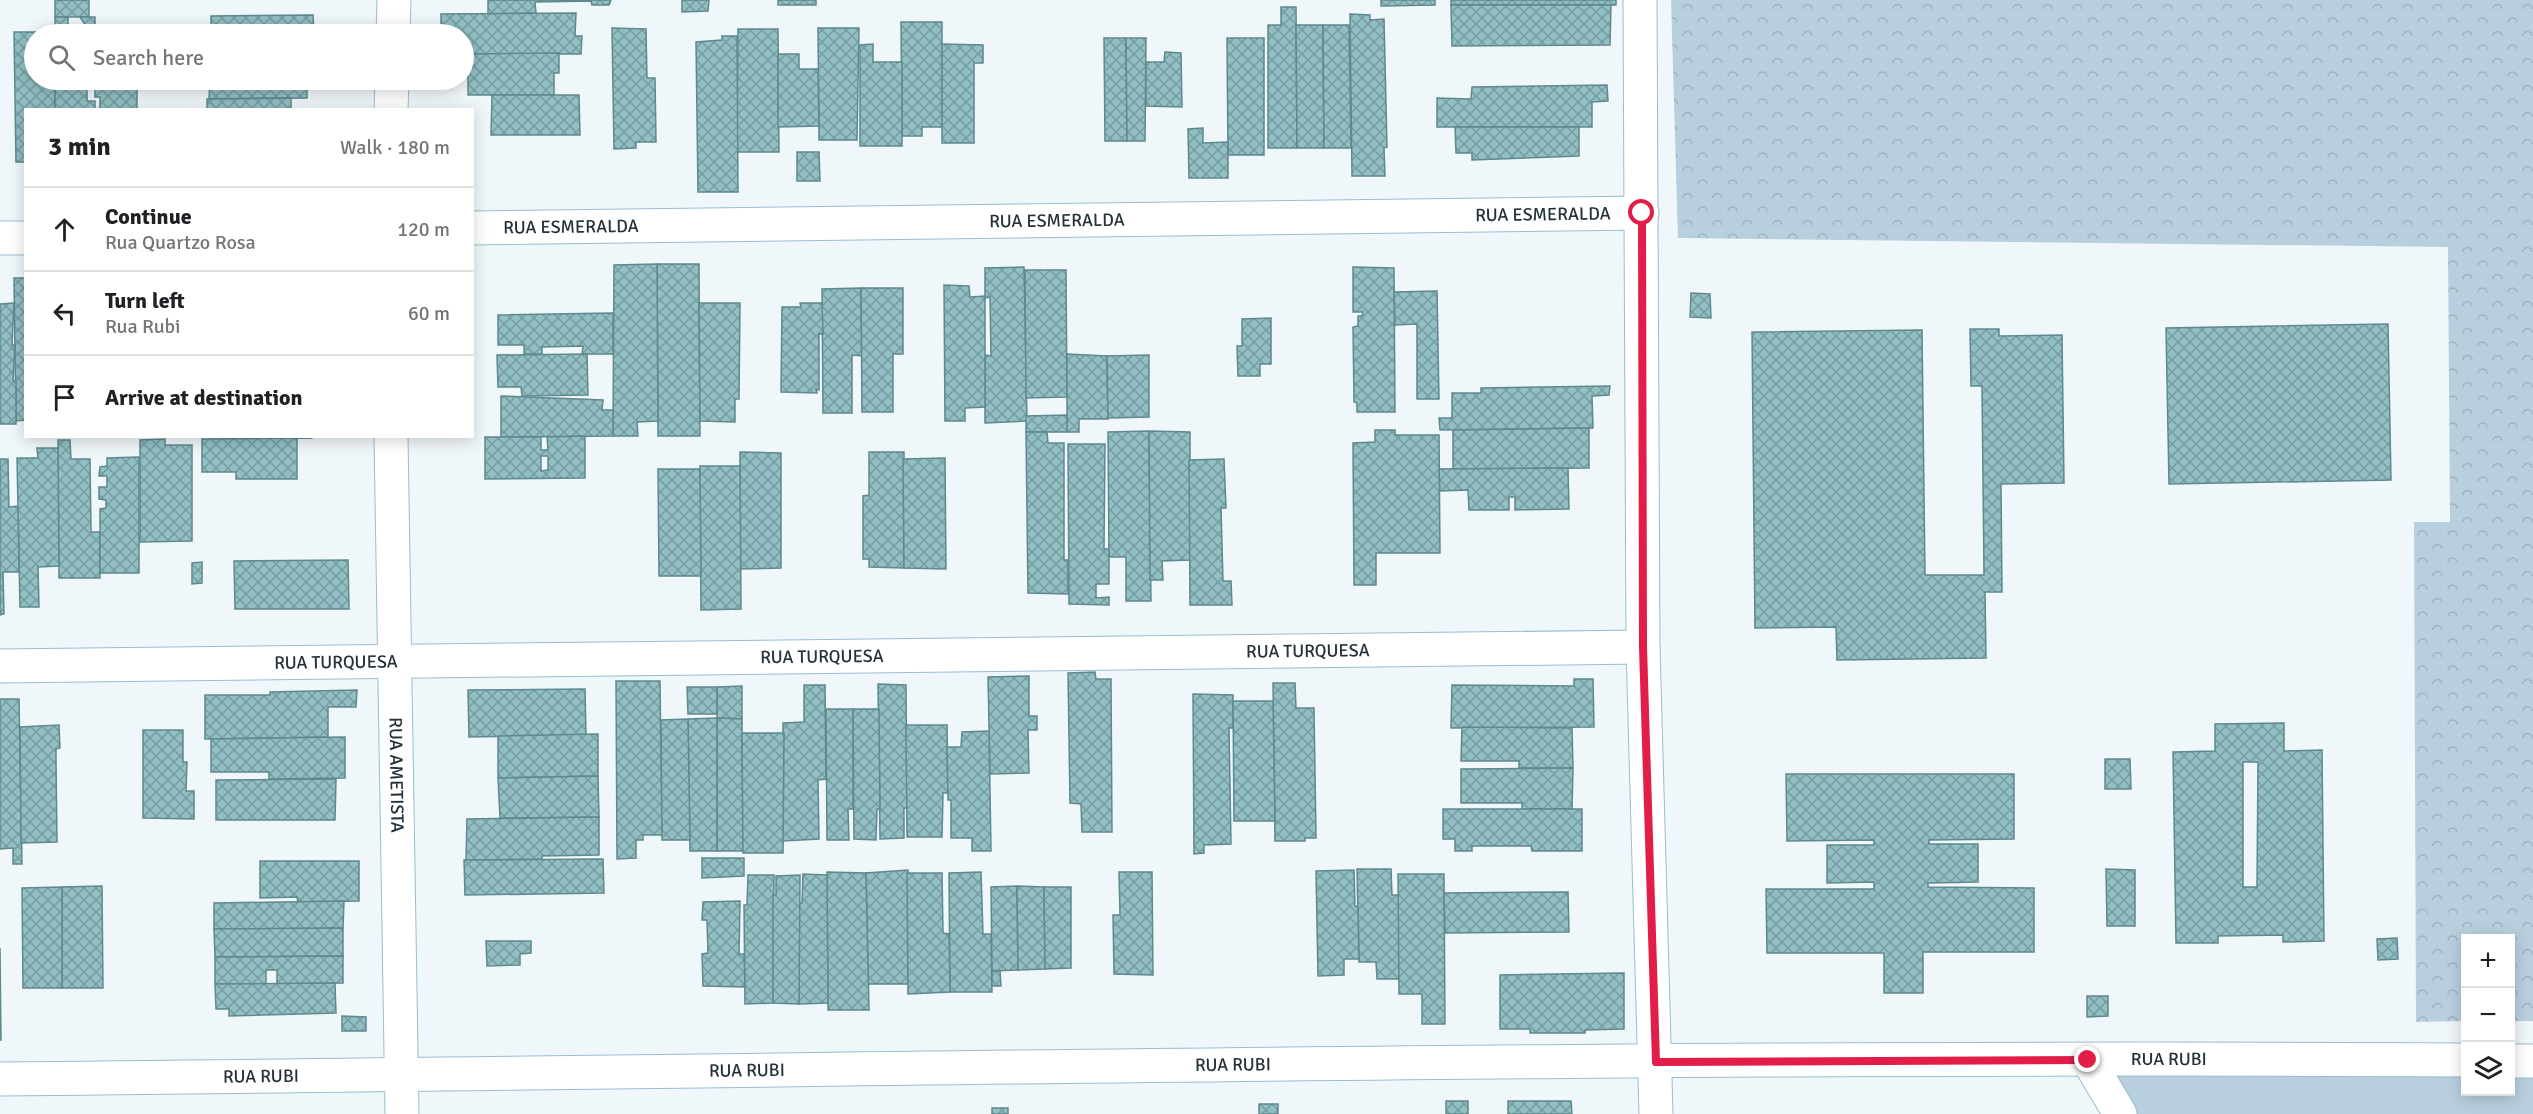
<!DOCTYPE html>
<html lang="en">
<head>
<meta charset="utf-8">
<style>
  body { margin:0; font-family:Signika,sans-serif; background:#f2f2f2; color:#202124 }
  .controls { position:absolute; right:18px; bottom:18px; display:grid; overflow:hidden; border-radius:0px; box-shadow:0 3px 15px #0003 }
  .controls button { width:54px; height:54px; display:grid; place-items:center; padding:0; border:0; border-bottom:2px solid #e0e0e0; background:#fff; color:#202124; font:30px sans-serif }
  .stop { position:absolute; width:18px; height:18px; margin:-14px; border:4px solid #e11d48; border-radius:50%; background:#fff }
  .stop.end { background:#e11d48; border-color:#fff; box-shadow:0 2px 6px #0008 }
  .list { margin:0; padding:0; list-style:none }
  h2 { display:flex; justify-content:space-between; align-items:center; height:78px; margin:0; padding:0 24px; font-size:26px }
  h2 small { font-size:20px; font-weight:400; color:#757577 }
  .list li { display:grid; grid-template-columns:39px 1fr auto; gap:18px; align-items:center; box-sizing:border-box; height:84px; padding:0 24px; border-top:2px solid #e0e0e0 }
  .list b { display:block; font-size:22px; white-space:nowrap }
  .list p { margin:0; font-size:20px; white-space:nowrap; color:#757577 }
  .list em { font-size:20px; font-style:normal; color:#757577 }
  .icon { flex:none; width:33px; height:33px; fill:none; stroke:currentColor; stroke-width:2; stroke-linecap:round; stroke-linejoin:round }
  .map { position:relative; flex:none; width:2533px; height:1114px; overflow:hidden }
  .search { position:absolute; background:#fff; box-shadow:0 3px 15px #0003; left:24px; top:24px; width:450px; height:66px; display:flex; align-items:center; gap:15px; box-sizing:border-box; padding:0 21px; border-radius:33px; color:#757577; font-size:22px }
  .panel { position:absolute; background:#fff; box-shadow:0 3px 15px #0003; left:24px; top:108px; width:450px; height:330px; border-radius:0px }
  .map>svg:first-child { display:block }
</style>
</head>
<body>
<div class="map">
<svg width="2533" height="1114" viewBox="0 0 2533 1114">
  <defs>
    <pattern id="forest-crowns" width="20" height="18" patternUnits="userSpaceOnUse" patternTransform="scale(1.5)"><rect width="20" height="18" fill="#b8d0de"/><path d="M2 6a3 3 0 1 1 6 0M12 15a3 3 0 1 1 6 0" fill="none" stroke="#9eb3bf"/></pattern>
    <pattern id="building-cross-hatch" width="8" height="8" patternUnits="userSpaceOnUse" patternTransform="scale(1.5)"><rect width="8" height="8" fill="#91bfc3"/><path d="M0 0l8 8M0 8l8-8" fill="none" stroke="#769c9f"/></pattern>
  </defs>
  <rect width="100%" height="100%" fill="#f0f7fb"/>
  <polygon fill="#b8d0de" points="2088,1060 2465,1060 2466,1092 2510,1092 2511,1061 2533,1061 2533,1114 2120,1114"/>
  <polygon fill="url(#forest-crowns)" points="1671,0 2533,0 2533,1021 2511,1021 2510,938 2466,938 2465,1021 2416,1022 2414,522 2450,522 2448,247 1678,238"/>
  <g fill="url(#building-cross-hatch)" stroke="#5e898d" stroke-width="1.5" fill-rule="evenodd">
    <rect x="55" y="0" width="34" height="17"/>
    <polygon points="488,0 611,0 609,5 592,5 591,1 535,2 536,13 488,14"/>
    <polygon points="682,0 709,0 708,11 682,12"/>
    <rect x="778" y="0" width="38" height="5"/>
    <polygon points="1381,0 1435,0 1435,5 1381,6"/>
    <rect x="1451" y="0" width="165" height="5"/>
    <polygon points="1451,5 1611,5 1610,45 1452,46"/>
    <polygon points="1281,7 1296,7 1297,148 1268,148 1268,25 1281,25"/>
    <polygon points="576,13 575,36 582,36 581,54 464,54 464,34 441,34 441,14"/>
    <polygon points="1350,14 1370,15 1370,20 1384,19 1387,147 1384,148 1385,176 1352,176"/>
    <polygon points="313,15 314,34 211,34 211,16"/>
    <rect x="55" y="17" width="13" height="17"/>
    <polygon points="80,17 95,17 95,33 87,28"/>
    <polygon points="901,22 942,22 942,127 922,127 922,136 902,136"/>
    <polygon points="1296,25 1323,25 1324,148 1297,148"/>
    <polygon points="1323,25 1349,25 1351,148 1324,148"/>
    <polygon points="612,28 646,29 647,78 655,78 656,142 636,142 636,148 614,149"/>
    <polygon points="818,28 859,28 857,140 819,140"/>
    <polygon points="738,29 778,29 779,152 737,152"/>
    <polygon points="14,32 55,32 55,34 34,34 34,80 55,80 55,110 26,110 26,162 16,162"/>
    <polygon points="722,36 737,36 738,192 698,192 696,42 722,40"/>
    <polygon points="1104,38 1126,38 1127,141 1105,141"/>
    <polygon points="1126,38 1146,38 1145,141 1127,141"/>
    <polygon points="1227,38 1264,38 1264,155 1228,155"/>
    <polygon points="873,44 873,62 902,62 902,146 860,146 860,45"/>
    <polygon points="942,44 983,45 983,63 974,63 974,143 942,143"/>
    <polygon points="1165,52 1181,53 1182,107 1146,106 1146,62 1164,62"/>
    <polygon points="559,53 559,73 554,73 554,95 468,95 468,54"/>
    <polygon points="778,54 799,54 799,69 818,69 819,126 778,127"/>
    <polygon points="55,80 87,80 87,101 95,101 95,110 55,110"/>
    <polygon points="95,80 137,80 137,110 95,110 100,108 100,97 95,97"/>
    <polygon points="210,80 307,80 307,98 209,99"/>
    <polygon points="1607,85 1608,101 1592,102 1592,127 1437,127 1437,98 1471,99 1472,87"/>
    <polygon points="492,95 579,95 580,135 491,135"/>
    <polygon points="291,98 291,110 207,110 207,99"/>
    <polygon points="1455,127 1579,127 1579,156 1472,160 1472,153 1456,153"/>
    <polygon points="1203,128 1203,143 1228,142 1228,178 1189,178 1188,129"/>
    <polygon points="797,152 819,152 820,181 797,181"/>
    <polygon points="657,264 699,264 700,436 658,436"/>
    <polygon points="657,264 658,421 637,422 638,436 613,436 614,265"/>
    <polygon points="1024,267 1027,421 985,423 985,355 991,356 990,297 985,298 985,268"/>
    <polygon points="1353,267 1394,268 1395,412 1357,412 1357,403 1354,402 1353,327 1358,326 1358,316 1362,316 1363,312 1353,312"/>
    <polygon points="1025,270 1066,270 1067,397 1026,398"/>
    <polygon points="14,278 26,278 26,420 16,421"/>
    <polygon points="944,285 969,286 970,297 985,296 985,407 965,408 965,421 945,421"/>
    <polygon points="861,288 862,356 852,355 852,413 823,413 822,289"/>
    <polygon points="861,288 903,288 903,354 893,354 893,412 862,412"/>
    <polygon points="1437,291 1439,399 1417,399 1417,324 1395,325 1394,292"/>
    <polygon points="1691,293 1710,294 1711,318 1690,317"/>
    <polygon points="14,303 12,345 15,345 13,381 16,381 16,424 0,424 0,304"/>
    <polygon points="699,303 740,303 739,399 735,399 735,422 700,421"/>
    <polygon points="800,303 822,303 823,334 819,334 819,390 816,389 817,393 781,392 782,307 801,307"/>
    <polygon points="613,313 613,354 582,354 583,346 542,347 542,354 524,354 524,345 498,345 498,315"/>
    <polygon points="1271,318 1271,364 1260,364 1260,376 1238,376 1237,346 1242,346 1242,319"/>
    <polygon points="2388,324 2391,480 2169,484 2166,328"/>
    <polygon points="1970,329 1999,329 1999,336 2062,335 2064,483 2001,484 2002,592 1985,592 1986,658 1837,660 1836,627 1755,628 1752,332 1922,330 1925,575 1984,575 1982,386 1971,386"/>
    <polygon points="587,354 588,395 522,396 521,387 498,387 497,355"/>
    <polygon points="1067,354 1107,356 1108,419 1079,419 1079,432 1067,432"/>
    <polygon points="1149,355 1149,417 1108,418 1107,356"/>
    <polygon points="1610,386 1609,395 1592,396 1593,428 1440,430 1439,418 1452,418 1452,393 1481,393 1481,388"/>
    <polygon points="501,396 603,400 602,410 613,410 613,436 501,437"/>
    <polygon points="1067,415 1067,432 1026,432 1026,416"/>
    <polygon points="1589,428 1589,468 1453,469 1453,430"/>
    <polygon points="1375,430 1395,430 1395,435 1439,435 1440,553 1376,553 1376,585 1354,585 1353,443 1375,442"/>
    <polygon points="1149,431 1151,601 1126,601 1126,557 1109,557 1108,432"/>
    <polygon points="1149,431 1190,432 1190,560 1162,561 1163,580 1150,580"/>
    <polygon points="1026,432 1047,432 1048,443 1064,443 1064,560 1068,560 1068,594 1028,593"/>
    <polygon points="261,436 312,436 312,438 261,439"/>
    <path d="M585,436V478L485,479V437H541V450H548L547,437ZM541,456H548V470L541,471Z"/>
    <polygon points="297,438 297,479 236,479 236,472 202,472 202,439"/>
    <polygon points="165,439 165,445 192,445 192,541 140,542 140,440"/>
    <polygon points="58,440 70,440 71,459 90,459 91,532 100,532 100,578 59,578"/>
    <polygon points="1068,444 1105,444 1104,549 1109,549 1109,584 1096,584 1096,598 1109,597 1109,605 1069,604"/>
    <polygon points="37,448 58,448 59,566 38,567 39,607 20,607 17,458 38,458"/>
    <polygon points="740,452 781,453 781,568 740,569"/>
    <polygon points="869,452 904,452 904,568 869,567 869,559 863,559 863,496 869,495"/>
    <polygon points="139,457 139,573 100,573 100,509 106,508 106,500 99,499 99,487 107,487 107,476 99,476 100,467 107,466 107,458"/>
    <polygon points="945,458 946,569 904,568 903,459"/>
    <polygon points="0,459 8,459 9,507 18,506 19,572 3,572 4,614 0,615"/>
    <polygon points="1224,459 1226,508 1221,508 1223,581 1231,581 1232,605 1190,605 1189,460"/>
    <polygon points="700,466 740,466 741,609 701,610"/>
    <polygon points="1568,468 1569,509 1515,510 1515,497 1509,497 1509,510 1469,510 1468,490 1440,491 1439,469"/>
    <polygon points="658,469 700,469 701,576 659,576"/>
    <polygon points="348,560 349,609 235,609 234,561"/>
    <polygon points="202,562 202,583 192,584 192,563"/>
    <polygon points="1095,672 1096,679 1111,679 1112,832 1082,832 1081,804 1070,803 1068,673"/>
    <polygon points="1029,676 1029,716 1037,716 1037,730 1028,730 1029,773 990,774 988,677"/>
    <polygon points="1574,679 1593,679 1594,727 1451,728 1452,685 1574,686"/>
    <polygon points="616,681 660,681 662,835 643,835 643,840 636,840 636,858 617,859"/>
    <polygon points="1273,683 1295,683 1296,708 1314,708 1316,838 1305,838 1305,841 1275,841"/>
    <polygon points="878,684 906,685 907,808 904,808 904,838 880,839"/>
    <polygon points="804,685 825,685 826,779 818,780 819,839 783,841 783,723 804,722"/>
    <polygon points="742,686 742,719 717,718 717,687"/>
    <polygon points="687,687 717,687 717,714 688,714"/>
    <polygon points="585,689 586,735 469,737 468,690"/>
    <polygon points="357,690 356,707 328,707 328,737 205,739 205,695 270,695 270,692"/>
    <polygon points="1193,694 1233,695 1233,728 1229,728 1231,844 1204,845 1204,853 1194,854"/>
    <polygon points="0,699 19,699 22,864 13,864 13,848 0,849"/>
    <polygon points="1233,701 1273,701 1275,821 1234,821"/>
    <polygon points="826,709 853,709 853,809 848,809 849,840 827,840"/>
    <polygon points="853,709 879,709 880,809 877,809 876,840 854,839"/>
    <polygon points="717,718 742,719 743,851 717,851"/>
    <polygon points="717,718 717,851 690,851 688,719"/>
    <polygon points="688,719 690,840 662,840 661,720"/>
    <path d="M2284,723V751L2322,750L2324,941L2283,942V935L2218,936V943H2176L2173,752L2215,751V724ZM2243,762H2258L2257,887H2243Z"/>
    <polygon points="59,725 60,748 56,749 56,759 57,842 21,843 20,727"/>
    <polygon points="906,725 947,725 948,793 943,793 942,837 907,837"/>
    <polygon points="1462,727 1572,728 1573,768 1519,768 1519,761 1461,761"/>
    <polygon points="143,730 183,730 183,762 187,762 186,791 194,791 194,819 143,818"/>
    <polygon points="989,731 991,851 972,851 972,838 951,838 951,800 948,800 947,747 961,747 962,732"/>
    <polygon points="742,733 784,733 783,853 743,853"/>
    <polygon points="598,734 598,776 498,778 498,736"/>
    <polygon points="345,737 345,778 269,779 269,772 211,772 211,739"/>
    <polygon points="2105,759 2130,759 2131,789 2105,789"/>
    <polygon points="1573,768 1572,809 1522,809 1522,803 1461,803 1461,769"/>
    <polygon points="1786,774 2014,774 2014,839 1929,840 1929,844 1978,844 1978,882 1928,883 1928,887 2034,888 2034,952 1923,952 1923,993 1884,993 1884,953 1767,953 1766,889 1874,889 1874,882 1827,883 1827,845 1874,845 1874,840 1787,841"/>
    <polygon points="598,776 599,817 500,818 498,778"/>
    <polygon points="336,779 335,820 216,820 216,780"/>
    <polygon points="1443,809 1582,809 1582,851 1532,851 1531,846 1472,846 1472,851 1455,851 1455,839 1443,839"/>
    <polygon points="599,817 599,855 542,856 542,859 466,860 467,819"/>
    <polygon points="702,858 744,858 744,876 702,878"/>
    <polygon points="603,859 604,893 465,895 464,860"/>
    <polygon points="260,861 359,861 359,901 298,902 297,897 260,898"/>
    <polygon points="1357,869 1391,869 1392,895 1399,895 1399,979 1377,979 1376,962 1359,962"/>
    <polygon points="2106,869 2135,870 2135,926 2107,926"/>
    <polygon points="908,870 908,984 868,984 866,873"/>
    <polygon points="1354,870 1355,906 1358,907 1359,959 1344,959 1344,975 1318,976 1316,871"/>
    <polygon points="827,872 866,873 869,1010 828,1010"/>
    <polygon points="981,872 983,934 991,934 992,992 950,992 949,873"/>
    <polygon points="1119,872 1152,872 1153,975 1114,974 1113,915 1120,915"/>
    <polygon points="907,873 942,873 943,933 949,934 950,992 908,994"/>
    <polygon points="803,874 827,875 828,1003 799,1004 799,903 802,903"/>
    <polygon points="1398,874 1444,874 1445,1024 1422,1024 1422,994 1399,994"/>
    <polygon points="748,875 774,875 773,1003 745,1004 744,905 747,905"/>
    <polygon points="800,875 799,1004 773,1003 773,895 776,895 776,876"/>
    <polygon points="102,886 103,988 62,988 62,887"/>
    <polygon points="1017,886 1018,970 992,971 991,887"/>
    <polygon points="1017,886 1044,887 1045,969 1018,970"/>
    <polygon points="62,887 62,988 23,988 22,888"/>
    <polygon points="1044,887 1071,887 1071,968 1045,969"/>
    <polygon points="1568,892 1569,932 1445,933 1444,893"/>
    <polygon points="344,901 343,928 214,929 214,903"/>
    <polygon points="740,901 739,954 744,954 745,987 703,986 702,954 708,953 707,920 702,920 703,902"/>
    <polygon points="343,928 343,956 215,957 214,929"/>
    <polygon points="2397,938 2398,959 2378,960 2377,939"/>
    <polygon points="486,941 531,941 531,953 520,954 520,965 487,966"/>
    <polygon points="0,948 1,1040 0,1040"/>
    <polygon points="343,956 343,983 277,984 277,970 266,970 266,984 215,984 215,957"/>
    <polygon points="992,971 1000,971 1001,986 992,986"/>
    <polygon points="1624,973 1624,1029 1585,1030 1585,1033 1530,1033 1530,1029 1500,1029 1500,975"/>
    <polygon points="335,983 336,1013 229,1016 229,1009 216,1009 215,984"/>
    <polygon points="2087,996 2108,996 2108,1016 2087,1017"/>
    <polygon points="342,1016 366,1017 366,1031 342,1031"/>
    <rect x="1446" y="1101" width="22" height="13"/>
    <polygon points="1508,1101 1571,1101 1572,1114 1508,1114"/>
    <rect x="1259" y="1104" width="19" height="10"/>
    <rect x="992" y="1108" width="16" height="6"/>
  </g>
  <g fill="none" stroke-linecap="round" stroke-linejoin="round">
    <defs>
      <g id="minor">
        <polyline points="1640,0 1643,647 1656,1114"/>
        <polyline points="393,34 394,0"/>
        <polyline points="391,110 392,80"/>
        <path id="s1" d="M472,228L1642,213"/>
        <polyline points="0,238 26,238"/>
        <path id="s2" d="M391,436L402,1114"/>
        <path id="s3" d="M0,666L1643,647"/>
        <polyline points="2088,1060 2120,1114"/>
        <polyline points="2510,1061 2533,1061"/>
        <path id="s4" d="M0,1079C822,1071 1644,1055 2466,1060"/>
      </g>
    </defs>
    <use href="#minor" stroke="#99bdd0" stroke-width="35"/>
    <use href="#minor" stroke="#fff" stroke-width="33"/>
  </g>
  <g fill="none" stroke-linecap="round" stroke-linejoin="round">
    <polyline stroke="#e11d48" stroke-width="8" points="1642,213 1643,647 1656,1062 2088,1060"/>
  </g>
  <g text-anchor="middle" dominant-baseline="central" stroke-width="5" stroke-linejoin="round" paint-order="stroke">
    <g font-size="18" fill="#233139" stroke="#f0f7fb">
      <text stroke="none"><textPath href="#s1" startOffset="1071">RUA ESMERALDA</textPath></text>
      <text stroke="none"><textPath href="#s1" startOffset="585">RUA ESMERALDA</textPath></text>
      <text stroke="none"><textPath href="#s1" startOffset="99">RUA ESMERALDA</textPath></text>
      <text stroke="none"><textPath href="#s3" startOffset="1308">RUA TURQUESA</textPath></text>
      <text stroke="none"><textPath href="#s3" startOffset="822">RUA TURQUESA</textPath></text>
      <text stroke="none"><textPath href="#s3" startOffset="336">RUA TURQUESA</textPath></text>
      <text stroke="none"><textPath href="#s2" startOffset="339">RUA AMETISTA</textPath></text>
      <text stroke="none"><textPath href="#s4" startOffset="2169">RUA RUBI</textPath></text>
      <text stroke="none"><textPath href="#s4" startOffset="1233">RUA RUBI</textPath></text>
      <text stroke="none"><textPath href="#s4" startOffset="747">RUA RUBI</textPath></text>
      <text stroke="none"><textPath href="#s4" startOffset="261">RUA RUBI</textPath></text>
    </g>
  </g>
</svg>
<div class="controls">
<button>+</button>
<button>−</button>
<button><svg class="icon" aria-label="layers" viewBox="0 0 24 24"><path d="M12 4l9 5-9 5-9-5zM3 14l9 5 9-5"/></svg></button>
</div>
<div class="stop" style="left:1642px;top:213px"></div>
<div class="stop end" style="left:2088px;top:1060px"></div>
<div class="search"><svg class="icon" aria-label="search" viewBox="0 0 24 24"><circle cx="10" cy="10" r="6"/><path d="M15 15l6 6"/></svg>Search here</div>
<section class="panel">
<h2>3 min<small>Walk · 180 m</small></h2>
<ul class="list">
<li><svg class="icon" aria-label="ahead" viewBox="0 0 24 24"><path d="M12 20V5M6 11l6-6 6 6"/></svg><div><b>Continue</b><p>Rua Quartzo Rosa</p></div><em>120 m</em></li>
<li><svg class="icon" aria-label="left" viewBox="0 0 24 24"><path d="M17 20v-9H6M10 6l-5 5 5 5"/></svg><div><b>Turn left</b><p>Rua Rubi</p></div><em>60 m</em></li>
<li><svg class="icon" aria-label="arrive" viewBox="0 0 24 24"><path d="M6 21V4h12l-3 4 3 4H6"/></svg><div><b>Arrive at destination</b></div></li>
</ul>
</section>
</div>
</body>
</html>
